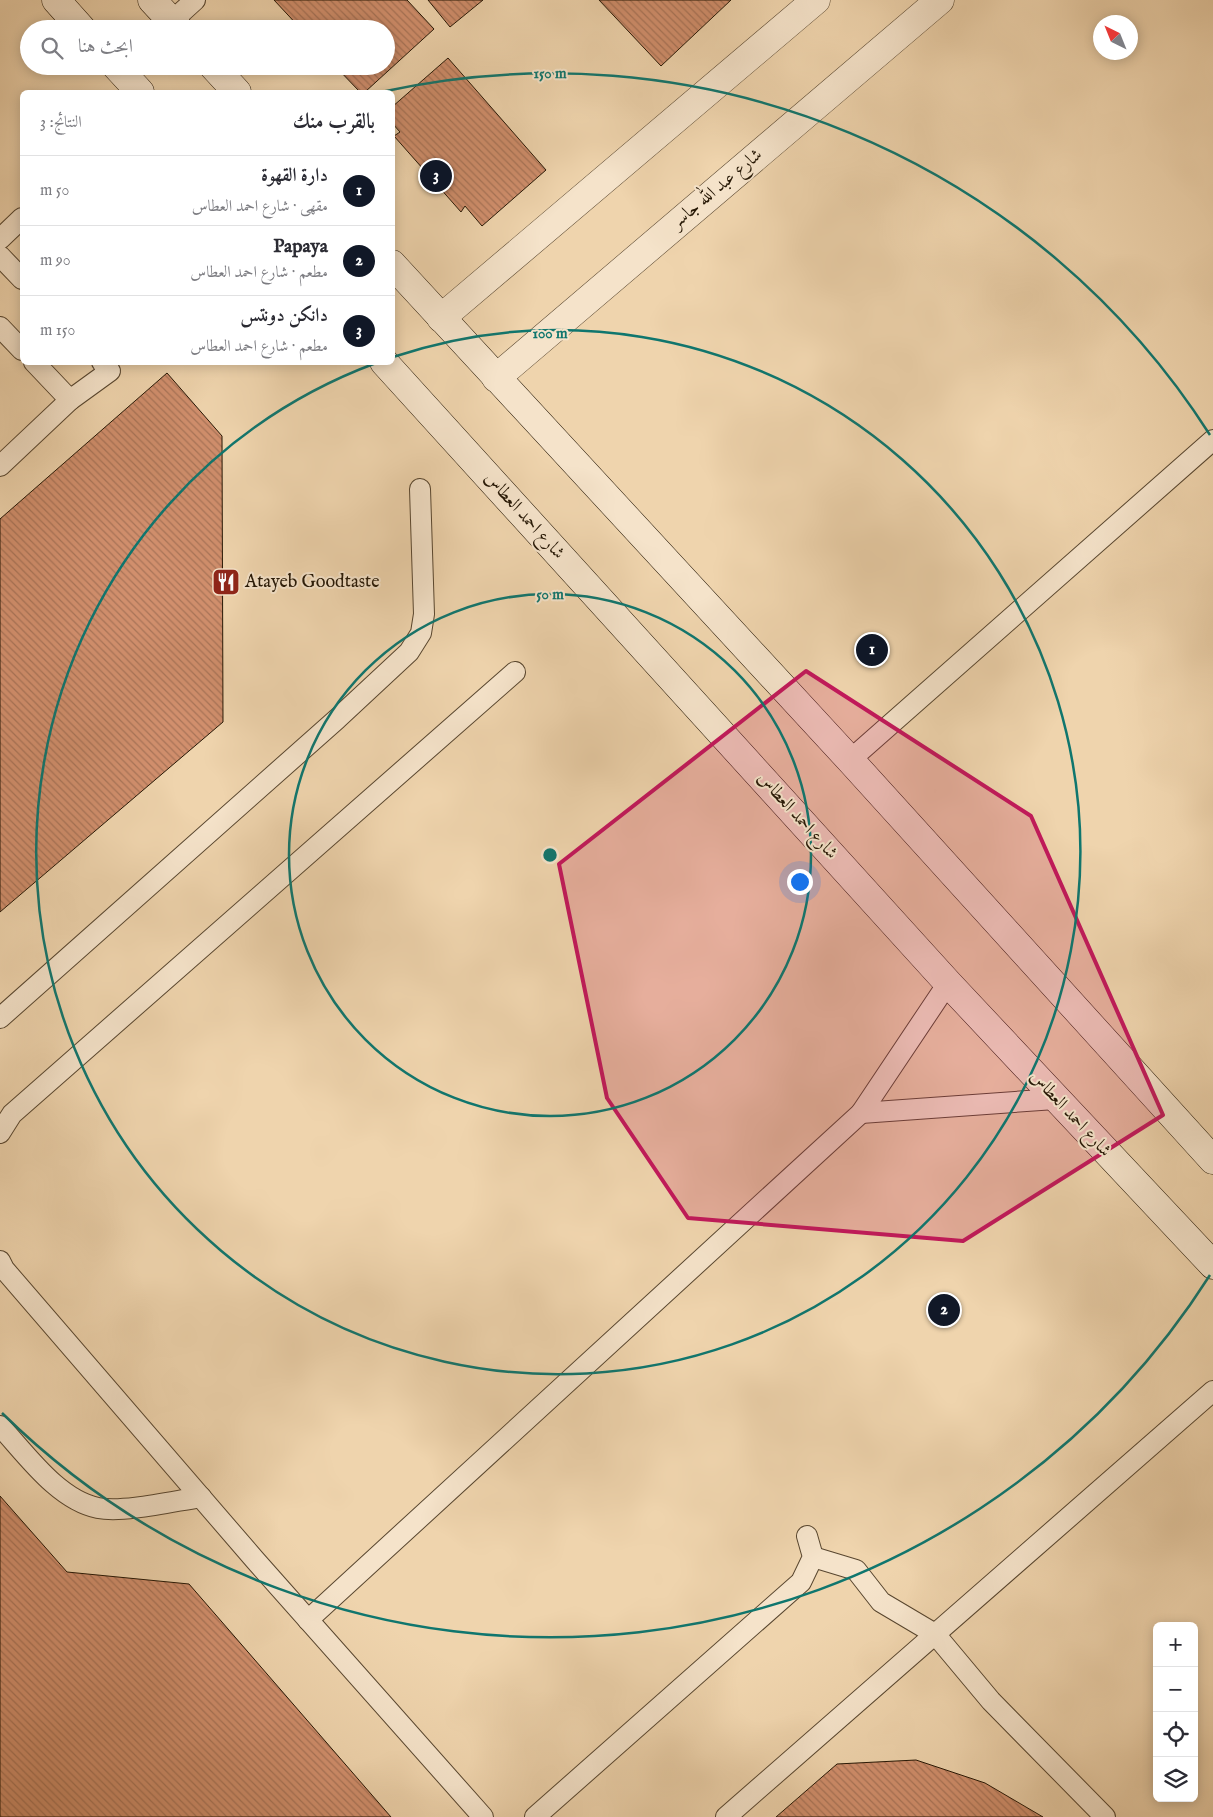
<!DOCTYPE html>
<html lang="ar">
<head>
<meta charset="utf-8">
<style>
  body { margin:0; font-family:"IM FELL English",Amiri,serif; background:#f2f2f3; color:#2b2b33; direction:rtl }
  .controls { position:absolute; right:15px; bottom:15px; display:grid; overflow:hidden; border-radius:8px; box-shadow:0 2px 12px #0003 }
  .controls button { width:45px; height:45px; display:grid; place-items:center; padding:0; border:0; border-bottom:1px solid #e1e1e2; background:#fff; color:#2b2b33; font:25px sans-serif }
  .compass { position:absolute; left:1093px; top:15px; width:45px; height:45px; border-radius:50%; background:#fff; box-shadow:0 2px 12px #0003; rotate:317deg }
  .you { position:absolute; left:799px; top:881px; width:18px; height:18px; margin:-12px; border:4px solid #fff; border-radius:50%; background:#1a73e8; box-shadow:0 0 0 8px #1a73e833 }
  .badge { display:grid; place-items:center; width:32px; height:32px; border-radius:50%; background:#111827; color:#fff; font-size:16px; font-weight:700 }
  .pin { position:absolute; translate:-50% -50%; border:2px solid #fff; box-shadow:0 1px 5px #0006 }
  .list { margin:0; padding:0; list-style:none }
  h2 { display:flex; justify-content:space-between; align-items:center; height:65px; margin:0; padding:0 20px; font-size:21px }
  h2 small { font-size:16px; font-weight:400; color:#7c7c81 }
  .list li { display:grid; grid-template-columns:32px 1fr auto; gap:15px; align-items:center; box-sizing:border-box; height:70px; padding:0 20px; border-top:1px solid #e1e1e2 }
  .list b { display:block; font-size:19px; white-space:nowrap }
  .list p { margin:0; font-size:16px; white-space:nowrap; color:#7c7c81 }
  .list em { font-size:16px; font-style:normal; color:#7c7c81 }
  .icon { flex:none; width:28px; height:28px; fill:none; stroke:currentColor; stroke-width:2; stroke-linecap:round; stroke-linejoin:round }
  .map { position:relative; flex:none; width:1213px; height:1817px; overflow:hidden; direction:ltr }
  .search { position:absolute; background:#fff; box-shadow:0 2px 12px #0003; left:20px; top:20px; width:375px; height:55px; display:flex; align-items:center; gap:12px; box-sizing:border-box; padding:0 18px; border-radius:28px; color:#7c7c81; font-size:19px }
  .panel { position:absolute; background:#fff; box-shadow:0 2px 12px #0003; left:20px; top:90px; width:375px; height:275px; border-radius:8px; direction:rtl }
  .map>svg:first-child { display:block }
</style>
</head>
<body>
<div class="map">
<svg width="1213" height="1817" viewBox="0 0 1213 1817">
  <defs>
    <pattern id="building-back-hatch" width="6" height="6" patternUnits="userSpaceOnUse" patternTransform="scale(1.25)"><rect width="6" height="6" fill="#d18f6d"/><path d="M-1 5l2 2M0 0l6 6M5-1l2 2" fill="none" stroke="#a97458"/></pattern>
  </defs>
  <rect width="100%" height="100%" fill="#efd4ad"/>
  <filter id="stains"><feTurbulence type="fractalNoise" baseFrequency=".004" numOctaves="4"/><feColorMatrix values="0 0 0 0 .2 0 0 0 0 .09 0 0 0 0 .02 0 0 0 .5 -.17"/></filter>
  <radialGradient id="worn" r=".72"><stop offset=".6" stop-color="#630" stop-opacity="0"/><stop offset="1" stop-color="#630" stop-opacity=".3"/></radialGradient>
  <g fill="url(#building-back-hatch)" stroke="#251705">
    <polygon points="274,0 407,0 434,29 365,92 360,92 335,66 386,66 386,29 301,29"/>
    <polygon points="428,0 483,0 450,27"/>
    <polygon points="599,0 731,0 661,66"/>
    <polygon points="448,58 546,170 482,226 465,206 461,212 394,136 400,132 392,123 392,107"/>
    <polygon points="167,373 222,436 223,722 0,912 0,519"/>
    <polygon points="0,1496 67,1572 189,1584 391,1817 0,1817"/>
    <polygon points="916,1760 985,1783 1043,1817 776,1817 837,1764"/>
  </g>
  <g fill="none" stroke-linecap="round" stroke-linejoin="round">
    <defs>
      <g id="lane">
        <polyline points="172,21 195,0"/>
        <polyline points="0,239 22,218"/>
        <polyline points="0,256 22,279"/>
        <polyline points="0,327 22,350"/>
        <polyline points="34,362 70,400 110,371 102,362"/>
        <polyline points="0,466 70,400"/>
        <polyline points="850,760 1213,440"/>
        <polyline points="0,1018 337,719 409,652 421,633 424,614 420,489"/>
        <polyline points="861,1113 1055,1099"/>
        <polyline points="0,1133 12,1114 515,672"/>
        <polyline points="0,1261 4,1269 255,1560 483,1817"/>
        <path d="M0,1426C26,1454 58,1500 98,1508C124,1513 174,1501 201,1497"/>
        <polyline points="813,1557 856,1570 881,1602 935,1634 991,1701 1105,1817"/>
        <polyline points="308,1620 861,1113 948,983"/>
        <polyline points="535,1817 801,1582 813,1557 807,1536"/>
        <polyline points="726,1817 1213,1391"/>
      </g>
      <g id="street">
        <polyline points="441,318 816,0"/>
        <polyline points="496,378 940,0"/>
      </g>
      <g id="secondary">
        <polyline points="56,0 82,29"/>
        <polyline points="152,0 179,29"/>
        <polyline points="116,66 140,92"/>
        <polyline points="213,66 237,92"/>
        <polyline points="392,264 850,760 1213,1160"/>
        <polyline points="384,362 948,983 1213,1265"/>
      </g>
    </defs>
    <use href="#lane" stroke="#58462f" stroke-width="22"/>
    <use href="#street" stroke="#58462f" stroke-width="29"/>
    <use href="#secondary" stroke="#251705" stroke-width="29"/>
    <use href="#lane" stroke="#f5e3ca" stroke-width="20"/>
    <use href="#street" stroke="#f5e3ca" stroke-width="28"/>
    <use href="#secondary" stroke="#f5e3ca" stroke-width="28"/>
  </g>
  <path fill="#c2185b" fill-opacity="0.2" stroke="#c2185b" stroke-width="4" stroke-linejoin="round" d="M806,671L1031,816L1163,1115L963,1241L688,1218L607,1098L559,864Z"/>
  <g fill="none" stroke="#0f766e" stroke-width="2.5">
    <circle cx="550" cy="855" r="261"/>
    <path d="M393 357A522 522 0 1 1 376 363"/>
    <path d="M1210 1275A782 782 0 0 1 2 1413M381 92A782 782 0 0 1 1210 435"/>
  </g>
  <defs>
    <symbol id="restaurant-square" viewBox="-11 -11 22 22"><rect x="-9" y="-9" width="18" height="18" rx="4" fill="#8f2418" stroke="#f5e3ca"/><path d="M-5-6h1v4h1v-4h1v4h1v-4h1v5L-1.5 .5V6h-2V.5L-5-1ZM5-6V6H3V1.5H1.5Q1.5-4 5-6Z" fill="#fff"/></symbol>
  </defs>
  <g fill-rule="evenodd">
    <use href="#restaurant-square" x="210" y="566" width="32" height="32"/>
  </g>
  <g text-anchor="middle" dominant-baseline="central" stroke-width="4" stroke-linejoin="round" paint-order="stroke">
    <g font-size="18" fill="#251705" stroke="#f5e3ca">
      <text transform="translate(717 189) rotate(-40)">شارع عبد الله جاسر</text>
      <text transform="translate(524 516) rotate(48)">شارع احمد العطاس</text>
      <text transform="translate(797 816) rotate(48)">شارع احمد العطاس</text>
      <text transform="translate(1070 1114) rotate(47)">شارع احمد العطاس</text>
    </g>
    <g font-size="18" fill="#251705" stroke="#f5e3ca" text-anchor="start">
      <text x="245" y="582">Atayeb Goodtaste</text>
    </g>
  </g>
  <circle cx="550" cy="855" r="8" fill="#0f766e" stroke="#f5e3ca" stroke-width="2.5"/>
  <g font-size="15" text-anchor="middle" font-weight="bold" fill="#0f766e" stroke="#f5e3ca" stroke-width="4" stroke-linejoin="round" paint-order="stroke">
    <text x="550" y="78">150 m</text>
    <text x="550" y="338">100 m</text>
    <text x="550" y="599">50 m</text>
  </g>
  <rect width="100%" height="100%" filter="url(#stains)"/>
  <rect width="100%" height="100%" fill="url(#worn)"/>
</svg>
<div class="controls">
<button>+</button>
<button>−</button>
<button><svg class="icon" aria-label="locate" viewBox="0 0 24 24"><circle cx="12" cy="12" r="6"/><path d="M12 2v4M12 18v4M2 12h4M18 12h4"/></svg></button>
<button><svg class="icon" aria-label="layers" viewBox="0 0 24 24"><path d="M12 4l9 5-9 5-9-5zM3 14l9 5 9-5"/></svg></button>
</div>
<svg class="compass" viewBox="-18 -18 36 36"><path d="M0-13l5 13h-10z" fill="#e53935"/><path d="M0 13l5-13h-10z" fill="#7c7c81"/></svg>
<div class="you"></div>
<div class="pin badge" style="left:872px;top:650px">1</div>
<div class="pin badge" style="left:944px;top:1310px">2</div>
<div class="pin badge" style="left:436px;top:176px">3</div>
<div class="search"><svg class="icon" aria-label="search" viewBox="0 0 24 24"><circle cx="10" cy="10" r="6"/><path d="M15 15l6 6"/></svg>ابحث هنا</div>
<section class="panel">
<h2>بالقرب منك<small>النتائج: 3</small></h2>
<ul class="list">
<li><span class="badge">1</span><div><b>دارة القهوة</b><p>مقهى · شارع احمد العطاس</p></div><em>50 m</em></li>
<li><span class="badge">2</span><div><b>Papaya</b><p>مطعم · شارع احمد العطاس</p></div><em>90 m</em></li>
<li><span class="badge">3</span><div><b>دانكن دونتس</b><p>مطعم · شارع احمد العطاس</p></div><em>150 m</em></li>
</ul>
</section>
</div>
</body>
</html>
